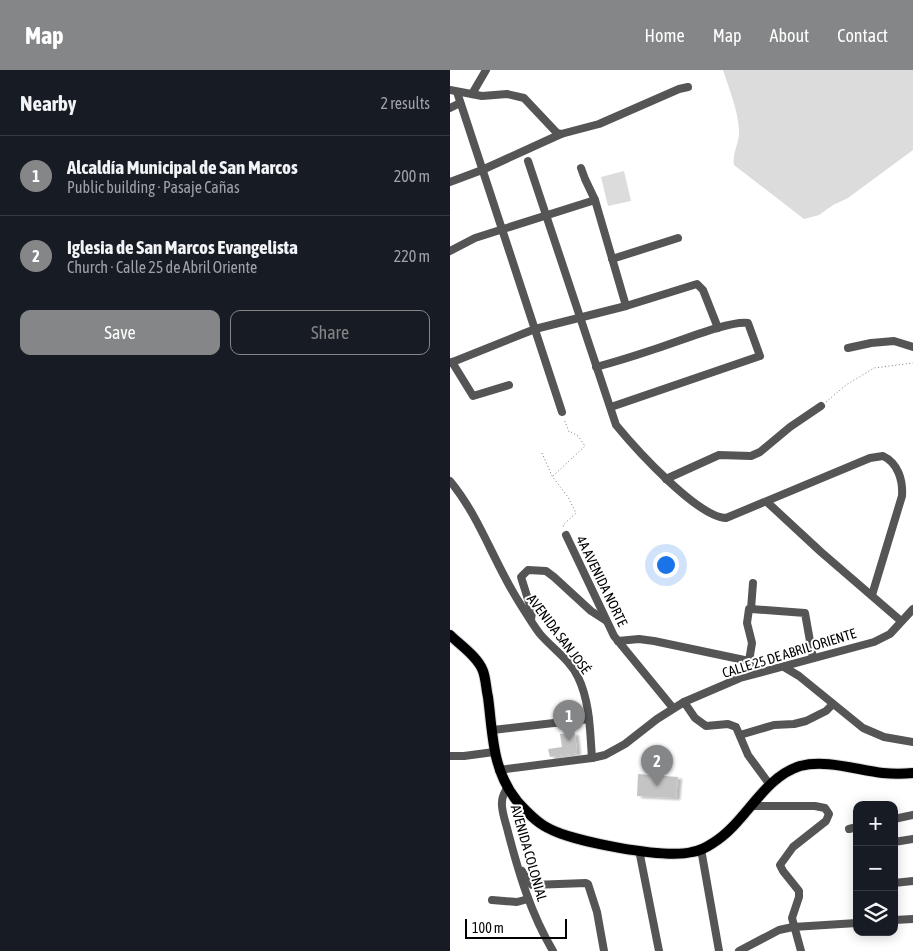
<!DOCTYPE html>
<html lang="en">
<head>
<meta charset="utf-8">
<style>
  body { margin:0; font-family:"Asap Condensed",sans-serif; background:#20242c; color:#f1f3f6 }
  .controls { position:absolute; right:15px; bottom:15px; display:grid; overflow:hidden; border-radius:10px; box-shadow:0 2px 12px #0003 }
  .controls button { width:45px; height:45px; display:grid; place-items:center; padding:0; border:0; border-bottom:1px solid #363941; background:#171b24; color:#f1f3f6; font:25px sans-serif }
  .scale { position:absolute; left:15px; bottom:12px; width:102px; box-sizing:border-box; padding-left:5px; border:2px solid #000; border-top:0; font-size:14px; line-height:18px; white-space:nowrap; color:#000; -webkit-text-stroke:4px #fff; paint-order:stroke }
  .you { position:absolute; left:215px; top:494px; width:18px; height:18px; margin:-12px; border:4px solid #fff; border-radius:50%; background:#1a73e8; box-shadow:0 0 0 8px #1a73e833 }
  .badge { display:grid; place-items:center; width:32px; height:32px; border-radius:50%; background:#858687; color:#fff; font-size:16px; font-weight:700 }
  .pin { position:absolute; translate:-50% -41px; filter:drop-shadow(0 1px 2px #0008) }
  .pin::after { content:''; position:absolute; top:26px; width:18px; height:15px; background:inherit; clip-path:polygon(0 0,100% 0,50% 100%) }
  .list { margin:0; padding:0; list-style:none }
  h2 { display:flex; justify-content:space-between; align-items:center; height:65px; margin:0; padding:0 20px; font-size:21px }
  h2 small { font-size:16px; font-weight:400; color:#9ea1a6 }
  .list li { display:grid; grid-template-columns:32px 1fr auto; gap:15px; align-items:center; box-sizing:border-box; height:80px; padding:0 20px; border-top:1px solid #363941 }
  .list b { display:block; font-size:19px; white-space:nowrap }
  .list p { margin:0; font-size:16px; white-space:nowrap; color:#9ea1a6 }
  .list em { font-size:16px; font-style:normal; color:#9ea1a6 }
  .actions { display:flex; gap:10px; padding:15px 20px }
  .actions a { flex:1; padding:11px 0; border:1px solid #858687; border-radius:10px; text-align:center; font-size:18px; color:#858687 }
  .actions .main { background:#858687; color:#fff }
  .icon { flex:none; width:28px; height:28px; fill:none; stroke:currentColor; stroke-width:2; stroke-linecap:round; stroke-linejoin:round }
  .map { position:relative; flex:none; width:463px; height:881px; overflow:hidden }
  header { display:flex; align-items:center; gap:30px; box-sizing:border-box; height:70px; padding:0 25px; background:#858687; color:#fff }
  header strong { font-size:24px }
  nav { display:flex; gap:28px; margin-inline-start:auto; font-size:18px }
  main { display:flex }
  aside { flex:1; background:#171b24 }
  .map>svg:first-child { display:block }
</style>
</head>
<body>
<header>
<strong>Map</strong>
<nav><a>Home</a><a>Map</a><a>About</a><a>Contact</a></nav>
</header>
<main>
<aside>
<h2>Nearby<small>2 results</small></h2>
<ul class="list">
<li><span class="badge">1</span><div><b>Alcaldía Municipal de San Marcos</b><p>Public building · Pasaje Cañas</p></div><em>200 m</em></li>
<li><span class="badge">2</span><div><b>Iglesia de San Marcos Evangelista</b><p>Church · Calle 25 de Abril Oriente</p></div><em>220 m</em></li>
</ul>
<div class="actions"><a class="main">Save</a><a>Share</a></div>
</aside>
<div class="map">
<svg width="463" height="881" viewBox="0 0 463 881">
  <defs>
    <filter id="shadow"><feDropShadow dx="4" dy="2" stdDeviation="1" flood-color="#0004"/></filter>
  </defs>
  <rect width="100%" height="100%" fill="#fff"/>
  <g fill="#dcdcdc">
    <path d="M273,0H463V80L398,128L383,135L369,145L354,149L284,95C282,83 290,72 289,60C288,40 279,19 273,0Z"/>
    <polygon points="174,101 181,131 158,136 151,107"/>
  </g>
  <g fill="#c4c4c4" filter="url(#shadow)">
    <polygon points="125,663 127,683 100,687 98,679 112,677 110,664"/>
    <polygon points="188,704 228,707 226,728 187,726"/>
  </g>
  <g fill="none" stroke-linecap="round" stroke-linejoin="round">
    <defs>
      <path id="major" d="M0,565C10,575 28,587 33,601C36,609 36,619 38,627C43,665 42,700 67,731C76,741 86,752 98,758C123,772 215,789 242,782C250,781 257,777 263,773C296,753 312,708 350,696C376,689 407,700 433,703C443,704 453,704 463,703"/>
    </defs>
    <use href="#major" stroke="#dbdbdb" stroke-width="12"/>
    <g stroke="#777" stroke-width="1" stroke-dasharray="1 2.5" stroke-linecap="butt">
      <polyline points="376,332 396,315 424,298 463,293"/>
      <polyline points="92,383 102,406 118,427 126,443 113,455 114,458"/>
      <polyline points="103,406 135,376 128,366 121,362 119,362 114,349"/>
    </g>
    <g stroke="#555" stroke-width="8">
      <polyline points="0,20 32,26 57,24 74,28 107,63 111,64"/>
      <polyline points="7,22 112,342"/>
      <polyline points="22,24 36,0"/>
      <polyline points="0,38 10,33"/>
      <path d="M78,91L166,355C185,378 247,447 276,448L420,388L433,386C448,393 453,410 452,426L422,525"/>
      <polyline points="131,98 135,109 145,130 176,236"/>
      <polyline points="0,112 32,100 111,64 149,54 229,19 238,17"/>
      <polyline points="0,181 25,168 145,130"/>
      <polyline points="162,189 228,168"/>
      <polyline points="398,278 421,273 444,271 463,277"/>
      <polyline points="2,292 23,326 59,315"/>
      <polyline points="0,293 85,259 176,236 247,214 253,220 268,258"/>
      <path d="M146,297C165,292 184,286 202,280C223,274 279,250 298,253L310,286L161,337"/>
      <polyline points="216,409 269,385 301,386 310,382 340,357 371,336"/>
      <path d="M0,411C30,447 44,493 69,532C76,543 83,555 90,564C102,578 120,590 128,607C140,632 140,661 142,688"/>
      <polyline points="317,432 371,482 451,551"/>
      <polyline points="116,465 164,566 223,638"/>
      <polyline points="301,539 355,543 363,588"/>
      <polyline points="81,550 82,542 71,507 78,500 96,501 104,507 141,541 155,550"/>
      <polyline points="168,571 189,569 204,571 299,591 303,604"/>
      <polyline points="299,591 302,573 297,553 299,539 301,539 303,513"/>
      <polyline points="334,597 349,606 413,658 434,667 463,672"/>
      <polyline points="234,632 245,648 256,656 278,654 286,657 298,685 320,715"/>
      <polyline points="43,660 139,649"/>
      <polyline points="290,665 324,655 344,654 356,651 376,641 383,634"/>
      <polyline points="0,686 14,686 44,682"/>
      <polyline points="49,700 142,688 155,685 175,674 207,649 234,632 290,608 424,572 440,564 463,539"/>
      <path d="M57,718C55,722 52,726 52,732C51,741 56,753 58,762C69,804 81,844 103,881"/>
      <polyline points="301,736 365,736 375,738 379,744 376,751 343,777 330,795 333,801 349,821 349,827 342,848 351,881"/>
      <polyline points="444,749 463,745"/>
      <polyline points="399,759 407,757"/>
      <polyline points="444,772 463,769"/>
      <polyline points="251,779 269,881"/>
      <polyline points="189,780 209,881"/>
      <polyline points="72,801 78,811 82,815 136,813 138,814 147,842 154,881"/>
      <polyline points="444,813 463,811"/>
      <polyline points="42,830 67,832 78,829"/>
      <polyline points="444,850 463,849"/>
      <polyline points="289,881 329,860 343,857 407,853"/>
    </g>
    <use href="#major" stroke="#000" stroke-width="10"/>
  </g>
  <g text-anchor="middle" dominant-baseline="central" stroke-width="4" stroke-linejoin="round" paint-order="stroke">
    <g font-size="14" fill="#000" stroke="#fff">
      <text transform="translate(152 511) rotate(64)">4A AVENIDA NORTE</text>
      <text transform="translate(109 564) rotate(53)">AVENIDA SAN JOSÉ</text>
      <text transform="translate(339 583) rotate(-17)">CALLE 25 DE ABRIL ORIENTE</text>
      <text transform="translate(79 783) rotate(74)">AVENIDA COLONIAL</text>
    </g>
  </g>
</svg>
<div class="controls">
<button>+</button>
<button>−</button>
<button><svg class="icon" aria-label="layers" viewBox="0 0 24 24"><path d="M12 4l9 5-9 5-9-5zM3 14l9 5 9-5"/></svg></button>
</div>
<div class="scale">100 m</div>
<div class="you"></div>
<div class="pin badge" style="left:119px;top:671px">1</div>
<div class="pin badge" style="left:207px;top:716px">2</div>
</div>
</main>
</body>
</html>
